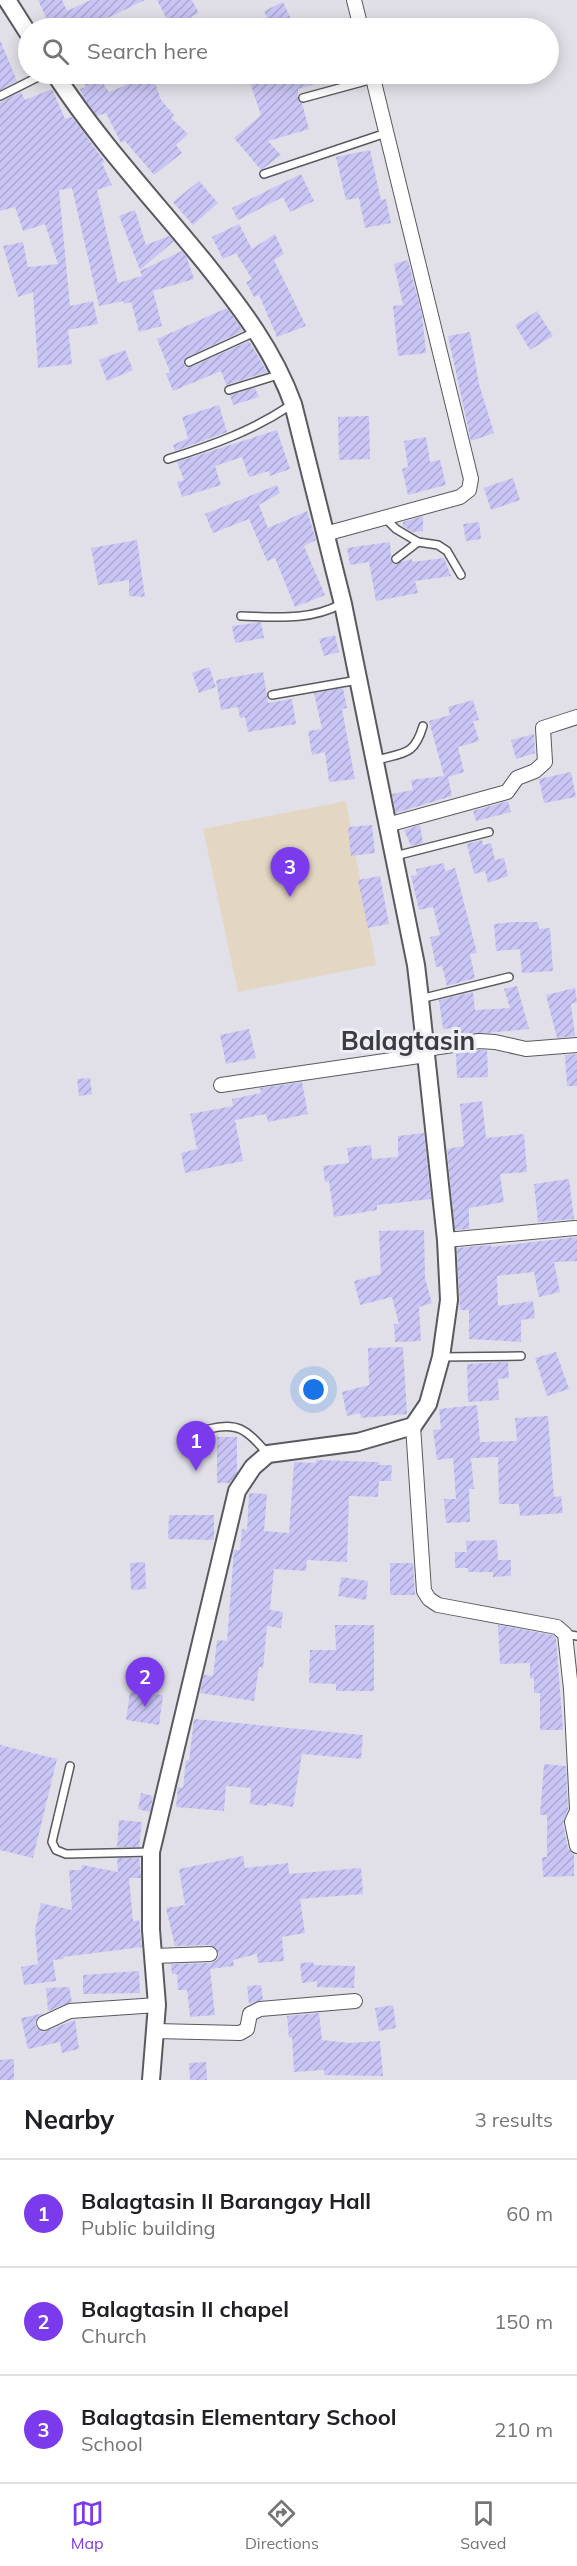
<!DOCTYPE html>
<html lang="en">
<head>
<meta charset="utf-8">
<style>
  body { margin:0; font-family:Mulish,sans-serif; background:#f6f6f6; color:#202124 }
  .you { position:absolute; left:314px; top:1390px; width:21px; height:21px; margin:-15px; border:4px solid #fff; border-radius:50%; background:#1a73e8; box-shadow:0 0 0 9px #1a73e833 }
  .badge { display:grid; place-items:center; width:39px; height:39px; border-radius:50%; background:#7c3aed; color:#fff; font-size:20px; font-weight:700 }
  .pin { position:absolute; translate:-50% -50px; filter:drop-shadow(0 2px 3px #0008) }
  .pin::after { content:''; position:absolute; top:32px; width:21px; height:18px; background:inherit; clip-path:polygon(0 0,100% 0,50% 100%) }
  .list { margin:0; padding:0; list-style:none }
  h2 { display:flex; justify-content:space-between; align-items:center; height:78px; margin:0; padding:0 24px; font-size:26px }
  h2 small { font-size:20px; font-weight:400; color:#757577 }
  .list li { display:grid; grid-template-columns:39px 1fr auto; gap:18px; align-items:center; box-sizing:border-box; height:108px; padding:0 24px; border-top:2px solid #e0e0e0 }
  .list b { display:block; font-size:22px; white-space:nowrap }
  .list p { margin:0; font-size:20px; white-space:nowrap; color:#757577 }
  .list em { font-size:20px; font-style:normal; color:#757577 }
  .icon { flex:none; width:33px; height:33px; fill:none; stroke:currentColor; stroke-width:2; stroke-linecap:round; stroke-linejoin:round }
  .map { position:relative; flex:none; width:577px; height:2080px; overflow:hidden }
  .search { position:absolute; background:#fff; box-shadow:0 3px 15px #0003; left:18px; right:18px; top:18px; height:66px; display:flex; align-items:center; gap:15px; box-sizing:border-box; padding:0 21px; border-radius:33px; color:#757577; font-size:22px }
  .sheet { height:402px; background:#fff }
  nav { display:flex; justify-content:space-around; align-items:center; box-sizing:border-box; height:84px; border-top:2px solid #e0e0e0; background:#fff; font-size:16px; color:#757577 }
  nav a { display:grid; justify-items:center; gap:3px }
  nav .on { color:#7c3aed }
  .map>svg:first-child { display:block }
</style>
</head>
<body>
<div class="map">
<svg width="577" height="2080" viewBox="0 0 577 2080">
  <defs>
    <pattern id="building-hatch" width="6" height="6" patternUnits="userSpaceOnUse" patternTransform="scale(1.5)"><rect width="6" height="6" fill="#c9c5f5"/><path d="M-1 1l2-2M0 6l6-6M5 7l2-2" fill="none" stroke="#aca8d1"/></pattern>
  </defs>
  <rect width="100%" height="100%" fill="#e1e0e8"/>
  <polygon fill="#e3d6c2" points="346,801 376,965 238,992 203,829"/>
  <g fill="url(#building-hatch)">
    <polygon points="38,0 62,0 67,11 91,0 145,0 87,28 51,28"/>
    <polygon points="157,0 192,0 199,13 171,27"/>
    <polygon points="283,2 295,28 272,28 264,11"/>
    <polygon points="0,40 17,81 0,90"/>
    <polygon points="80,74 97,74 109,92 131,83 127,74 152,74 161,100 174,115 171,118 188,134 176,145 182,153 154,175 125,141 121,143 106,113 97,116 84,98 80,89 86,87"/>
    <polygon points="247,74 337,74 338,77 298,89 298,100 302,103 309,129 268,141 281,155 261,170 234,138 261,115"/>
    <polygon points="52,89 65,119 72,117 105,162 102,163 112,185 97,190 118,283 142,276 140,271 182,251 187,258 194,279 153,291 162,326 139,332 131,302 124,304 123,301 99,306 72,188 59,190 70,306 93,301 98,324 68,330 72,364 38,368 33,292 18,297 3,246 23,242 28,267 58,264 45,224 23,231 15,207 0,211 0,102 21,92 25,100"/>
    <polygon points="370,150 381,200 386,199 391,223 365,228 359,198 346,200 336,157"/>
    <polygon points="301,174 314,201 290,212 283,197 238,220 232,208"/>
    <polygon points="199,181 218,203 193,225 173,202"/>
    <polygon points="135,210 146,245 169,236 174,241 140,270 119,216"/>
    <polygon points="239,224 252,249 275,234 284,254 274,260 306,326 277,337 259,295 254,297 246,282 252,279 236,253 223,259 212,237"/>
    <polygon points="408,260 422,315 426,353 398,356 393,306 403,305 394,264"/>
    <polygon points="227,308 243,331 187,357 184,365 191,367 249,341 267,372 226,385 221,371 173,391 166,374 170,372 157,339"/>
    <polygon points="537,311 553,336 530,350 515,325"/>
    <polygon points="470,332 479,384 494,433 471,441 448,336"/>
    <polygon points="125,350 133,370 107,381 99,360"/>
    <polygon points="255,388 259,397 233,405 230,395"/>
    <polygon points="219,405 227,432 175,451 173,445 188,438 182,417"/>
    <polygon points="369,416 370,459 339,460 338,417"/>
    <polygon points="277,430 290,469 270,476 269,471 249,477 242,457 215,466 221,485 182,497 177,482 184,480 177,462"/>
    <polygon points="426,437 430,462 440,460 446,485 408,495 402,469 408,467 404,441"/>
    <polygon points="513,478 520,500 491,510 484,488"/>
    <polygon points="277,485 280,493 259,505 268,528 307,511 316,540 304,546 325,595 295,607 275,558 267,561 249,519 213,533 205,514"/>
    <polygon points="423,516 423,531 412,532 403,526 403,522"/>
    <polygon points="479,522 481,539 466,541 463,524"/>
    <polygon points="137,540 145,597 129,596 129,580 98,585 91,548"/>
    <polygon points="390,542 391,560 393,564 412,559 412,562 444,558 451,576 415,581 418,593 376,601 369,562 350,565 347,548"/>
    <polygon points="261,622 264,638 235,643 232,626"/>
    <polygon points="335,635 339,652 324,656 319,639"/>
    <polygon points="209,667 216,687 199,693 192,673"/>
    <polygon points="263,672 268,703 292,699 296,724 248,732 245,717 240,718 238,707 221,710 216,680"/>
    <polygon points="343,688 347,708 342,709 355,779 329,782 325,752 312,755 308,731 322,729 314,693"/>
    <polygon points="473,700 479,720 473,721 479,741 458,747 464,772 448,777 452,796 396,813 392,794 413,790 411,780 444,776 429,721 450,715 448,707"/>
    <polygon points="534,734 535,753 516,759 511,740"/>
    <polygon points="571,772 576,797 544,803 539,779"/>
    <polygon points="508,801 511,812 476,821 473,811"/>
    <polygon points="372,825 375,853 351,856 348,827"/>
    <polygon points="420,825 423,843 411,846 404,830"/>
    <polygon points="482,840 483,845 491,843 495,860 504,858 508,876 488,883 485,871 474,874 467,844"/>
    <polygon points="444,863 445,871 455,868 477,953 470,954 475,978 447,986 442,966 436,967 430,937 440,935 433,907 419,910 411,876 417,875 416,869"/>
    <polygon points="380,876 389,924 368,928 358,880"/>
    <polygon points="514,922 538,922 539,929 550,928 553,971 522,973 520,949 496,951 494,924"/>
    <polygon points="517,986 529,1029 455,1036 455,1028 443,1029 439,1000 473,992 475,1010 510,1008 504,989"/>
    <polygon points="575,988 577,1002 571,1004 575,1036 557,1038 546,995"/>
    <polygon points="249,1029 256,1058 226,1064 220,1035"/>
    <polygon points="479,1050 487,1050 488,1077 457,1078 456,1054"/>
    <polygon points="577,1054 577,1086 567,1086 565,1055"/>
    <polygon points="90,1078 92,1094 79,1096 77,1079"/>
    <polygon points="302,1082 308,1114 268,1122 266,1114 235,1120 243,1161 185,1173 181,1153 197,1149 190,1114 233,1106 232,1099 261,1093 260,1088"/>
    <polygon points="482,1101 486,1138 524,1134 527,1172 500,1174 504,1202 469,1208 469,1229 455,1230 447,1149 464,1146 460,1104"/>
    <polygon points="424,1133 431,1199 377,1205 377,1210 334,1217 329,1181 325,1182 323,1166 349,1163 347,1148 371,1145 372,1159 398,1157 398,1136"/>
    <polygon points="569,1179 574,1219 538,1222 534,1184"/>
    <polygon points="424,1230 425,1278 432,1303 419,1307 421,1341 395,1342 394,1324 399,1324 392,1297 360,1305 354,1281 381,1274 379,1231"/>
    <polygon points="577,1237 577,1261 554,1262 560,1292 539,1297 534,1272 497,1276 498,1306 533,1301 535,1318 521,1320 521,1342 469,1339 469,1310 460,1310 457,1248 491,1245 491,1247"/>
    <polygon points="403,1347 407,1414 361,1418 360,1413 347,1416 342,1392 369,1385 368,1348"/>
    <polygon points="556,1352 569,1389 547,1396 535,1358"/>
    <polygon points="508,1362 509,1378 498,1379 499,1400 468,1402 467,1364"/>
    <polygon points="477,1405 480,1442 517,1441 515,1418 548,1416 554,1497 561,1496 563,1513 520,1516 519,1504 499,1504 498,1457 471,1458 474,1489 469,1489 470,1522 446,1523 444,1499 456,1499 453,1458 437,1460 433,1430 441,1429 439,1409"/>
    <polygon points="217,1437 237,1437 237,1473 230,1483 217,1483"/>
    <polygon points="316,1460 379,1462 379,1465 392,1465 391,1481 379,1481 378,1497 349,1496 347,1562 307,1560 306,1571 274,1569 270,1610 283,1612 281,1628 267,1626 263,1668 259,1667 254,1701 200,1693 204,1675 213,1676 217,1640 227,1641 234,1550 240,1550 242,1529 247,1530 249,1493 267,1494 264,1531 289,1533 294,1462 316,1463"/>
    <polygon points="169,1515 214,1515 214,1540 168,1539"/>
    <polygon points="497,1540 498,1560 511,1560 511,1576 493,1577 493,1572 468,1572 468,1568 455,1568 455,1552 467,1552 466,1541"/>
    <polygon points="145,1562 146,1589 131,1590 130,1563"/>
    <polygon points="390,1563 413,1563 415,1595 390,1595"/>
    <polygon points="341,1577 368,1581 366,1600 338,1596"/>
    <polygon points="335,1625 374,1625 374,1691 336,1691 336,1684 309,1683 310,1650 336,1650"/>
    <polygon points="498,1625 553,1635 556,1638 563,1730 540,1730 540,1693 534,1693 534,1678 530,1678 530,1663 500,1664"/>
    <polygon points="130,1692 163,1695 159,1725 126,1720"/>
    <polygon points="194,1719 363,1735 361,1759 302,1754 293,1807 267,1803 267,1806 250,1804 251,1788 226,1786 224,1811 176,1807 178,1787 183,1788 186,1760 189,1761"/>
    <polygon points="0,1745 57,1759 33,1858 0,1850"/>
    <polygon points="544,1764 566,1766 568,1809 563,1824 568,1848 574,1854 574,1876 543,1877 542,1857 547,1857 547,1815 540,1815"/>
    <polygon points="141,1793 153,1796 150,1812 138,1809"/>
    <polygon points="119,1820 142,1822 139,1847 117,1847"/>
    <polygon points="243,1856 245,1868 288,1863 289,1874 361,1868 363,1894 300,1899 305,1933 282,1937 284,1961 258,1963 257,1954 233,1960 234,1966 210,1969 215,2015 190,2017 187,1990 178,1990 177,1974 172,1974 171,1964 211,1963 218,1959 219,1953 210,1945 175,1946 166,1908 185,1905 179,1869"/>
    <polygon points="117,1858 139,1858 141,1878 129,1878 133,1921 139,1920 142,1947 63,1957 64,1959 53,1960 56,1981 24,1985 21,1967 38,1964 35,1930 41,1903 72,1910 69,1870 81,1870 82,1865 118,1872"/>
    <polygon points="313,1962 314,1965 355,1966 354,1988 317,1987 317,1981 302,1983 300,1963"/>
    <polygon points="139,1971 140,1993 83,1994 83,1975"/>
    <polygon points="261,1985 263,2000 249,2004 247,1986"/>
    <polygon points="69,1987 72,2002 48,2011 46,1988"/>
    <polygon points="393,2005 396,2028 379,2031 375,2008"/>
    <polygon points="44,2013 35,2022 36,2027 43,2032 75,2020 79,2049 62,2053 60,2042 28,2049 21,2018"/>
    <polygon points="319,2013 322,2040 349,2043 380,2041 383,2076 324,2075 324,2070 294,2072 292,2037 289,2038 287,2016"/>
    <polygon points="14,2059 14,2080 0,2080 0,2060"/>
    <polygon points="206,2062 207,2080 190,2080 189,2063"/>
  </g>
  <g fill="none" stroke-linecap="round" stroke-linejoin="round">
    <defs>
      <g id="service">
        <polyline points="0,96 44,74"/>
        <polyline points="303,98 373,79"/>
        <polyline points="264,174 386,133"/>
        <polyline points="189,362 255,332"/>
        <polyline points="229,390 278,375"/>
        <path d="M168,459C213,445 252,431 291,405"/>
        <polyline points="385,518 396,529 418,542 438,545 447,551 461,575"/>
        <polyline points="396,559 418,542"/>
        <path d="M241,616C275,617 310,621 341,604"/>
        <polyline points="272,695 358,680"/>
        <path d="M374,761C403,752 414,757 423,726"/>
        <polyline points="395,856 489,832"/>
        <polyline points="420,999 509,977"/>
        <polyline points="441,1357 521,1356"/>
        <path d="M209,1429C240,1421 248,1432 268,1454"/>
        <polyline points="565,1634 577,1636"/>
        <polyline points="70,1766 52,1842 56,1850 66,1854 151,1852"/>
      </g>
      <g id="minor">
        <polyline points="354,0 361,28"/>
        <polyline points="325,534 460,497 469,490 471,479 372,74"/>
        <polyline points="387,825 507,792 517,778 535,771 545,762 543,728 577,717"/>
        <polyline points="426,1049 479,1041 495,1042 526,1049 577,1045"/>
        <polyline points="221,1085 426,1055"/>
        <polyline points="446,1240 575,1228"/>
        <polyline points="413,1426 424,1591 429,1599 438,1605 557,1627 565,1634 571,1689 577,1809"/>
        <polyline points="577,1811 572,1822 577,1846"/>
        <polyline points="153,1956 210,1954"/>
        <polyline points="44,2023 70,2011 157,2005"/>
        <polyline points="155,2031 240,2033 247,2029 250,2014 260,2009 355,2001"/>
      </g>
      <g id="tertiary">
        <polyline points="7,0 28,33"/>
        <path d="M55,74C99,142 155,201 206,264C241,308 274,351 293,404L343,604L416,965L420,999L446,1240L449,1300L441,1357L428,1404L413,1426L358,1442L268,1454L253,1467L237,1491L151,1852V1930L157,2005L151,2080"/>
      </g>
    </defs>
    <use href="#service" stroke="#59595f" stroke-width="10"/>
    <use href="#minor" stroke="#59595f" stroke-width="16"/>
    <use href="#tertiary" stroke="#59595f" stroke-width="20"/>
    <use href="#service" stroke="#fff" stroke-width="7"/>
    <use href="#minor" stroke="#fff" stroke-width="14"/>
    <use href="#tertiary" stroke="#fff" stroke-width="16"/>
  </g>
  <g text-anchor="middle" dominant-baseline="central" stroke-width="6" stroke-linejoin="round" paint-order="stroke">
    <g font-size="26" font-weight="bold" fill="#3b3b41" stroke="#eeeef5">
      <text x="408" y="1040">Balagtasin</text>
    </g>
  </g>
</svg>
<div class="you"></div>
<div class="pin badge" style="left:196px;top:1471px">1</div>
<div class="pin badge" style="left:145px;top:1707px">2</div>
<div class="pin badge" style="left:290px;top:897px">3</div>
<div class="search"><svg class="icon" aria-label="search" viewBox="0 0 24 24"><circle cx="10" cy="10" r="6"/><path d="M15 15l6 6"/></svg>Search here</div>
</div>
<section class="sheet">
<h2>Nearby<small>3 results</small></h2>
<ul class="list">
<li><span class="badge">1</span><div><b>Balagtasin II Barangay Hall</b><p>Public building</p></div><em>60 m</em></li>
<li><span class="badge">2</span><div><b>Balagtasin II chapel</b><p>Church</p></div><em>150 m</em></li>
<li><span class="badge">3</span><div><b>Balagtasin Elementary School</b><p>School</p></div><em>210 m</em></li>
</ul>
</section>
<nav>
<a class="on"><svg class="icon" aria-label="map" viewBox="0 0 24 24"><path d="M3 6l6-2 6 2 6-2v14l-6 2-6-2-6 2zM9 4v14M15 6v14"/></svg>Map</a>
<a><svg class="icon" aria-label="directions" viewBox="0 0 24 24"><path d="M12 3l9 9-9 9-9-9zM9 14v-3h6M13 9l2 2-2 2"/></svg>Directions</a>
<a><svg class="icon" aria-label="saved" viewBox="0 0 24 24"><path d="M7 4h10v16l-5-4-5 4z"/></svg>Saved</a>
</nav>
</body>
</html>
